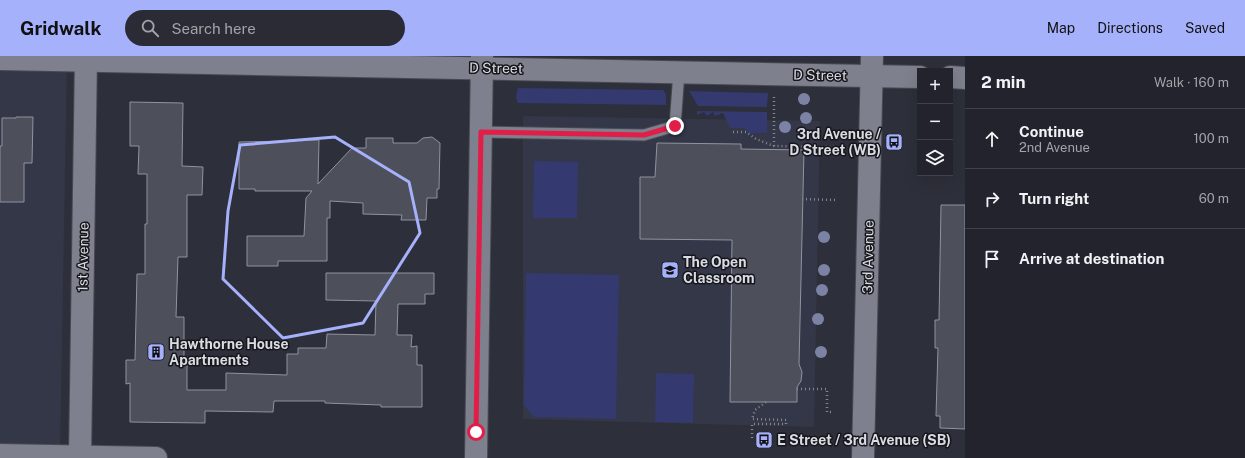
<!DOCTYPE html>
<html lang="en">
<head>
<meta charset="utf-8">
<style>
  body { margin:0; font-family:"Public Sans",sans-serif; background:#2a2b34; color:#f1f3f6 }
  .controls { position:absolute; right:12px; top:12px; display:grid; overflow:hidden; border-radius:0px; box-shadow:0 4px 16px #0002 }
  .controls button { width:36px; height:36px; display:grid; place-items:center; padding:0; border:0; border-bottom:1px solid #3f4048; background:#22232c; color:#f1f3f6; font:20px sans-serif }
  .stop { position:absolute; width:12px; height:12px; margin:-9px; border:3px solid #e11d48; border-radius:50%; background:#fff }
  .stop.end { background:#e11d48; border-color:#fff; box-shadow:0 1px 4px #0008 }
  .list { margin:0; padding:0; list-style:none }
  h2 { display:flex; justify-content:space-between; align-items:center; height:52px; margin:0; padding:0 16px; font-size:17px }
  h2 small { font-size:13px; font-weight:400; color:#a2a4a9 }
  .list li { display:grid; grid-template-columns:26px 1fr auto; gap:12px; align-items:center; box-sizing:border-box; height:60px; padding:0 16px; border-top:1px solid #3f4048 }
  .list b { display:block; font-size:15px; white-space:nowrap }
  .list p { margin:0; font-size:13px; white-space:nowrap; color:#a2a4a9 }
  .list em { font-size:13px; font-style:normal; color:#a2a4a9 }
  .icon { flex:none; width:22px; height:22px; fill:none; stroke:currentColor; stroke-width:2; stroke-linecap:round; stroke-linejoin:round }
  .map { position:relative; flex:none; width:965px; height:402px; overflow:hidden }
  header { display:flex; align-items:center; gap:24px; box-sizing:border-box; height:56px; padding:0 20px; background:#a6b1fc; color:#111 }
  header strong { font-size:19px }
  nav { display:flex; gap:22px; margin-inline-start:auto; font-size:14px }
  .search { width:280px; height:36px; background:#2a2b34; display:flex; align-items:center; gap:10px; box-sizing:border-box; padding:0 14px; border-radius:22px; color:#a2a4a9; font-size:15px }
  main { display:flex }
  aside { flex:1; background:#22232c }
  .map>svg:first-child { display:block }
</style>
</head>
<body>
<header>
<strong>Gridwalk</strong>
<div class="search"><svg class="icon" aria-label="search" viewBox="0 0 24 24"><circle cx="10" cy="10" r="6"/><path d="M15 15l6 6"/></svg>Search here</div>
<nav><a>Map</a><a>Directions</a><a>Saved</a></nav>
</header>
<main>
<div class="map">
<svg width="965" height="402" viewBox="0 0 965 402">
  <rect width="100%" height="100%" fill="#2d2f3a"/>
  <g fill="#343748">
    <polygon points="0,0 67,0 60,402 0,402"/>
    <polygon points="523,60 820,65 814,371 523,363"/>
  </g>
  <g fill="#343970">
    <path d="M518,32L663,34L666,38V49L518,47C515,42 516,37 518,32Z"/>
    <polygon points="689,35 768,37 767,51 698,50"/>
    <polygon points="697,55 767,56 767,77 749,77 744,72 730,72 723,57 715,60 713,56 707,60 704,56 697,59"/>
    <polygon points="534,105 578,106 577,162 533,162"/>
    <polygon points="526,217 619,219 616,363 534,361 524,349"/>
    <polygon points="656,317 694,318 693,367 655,366"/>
  </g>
  <g fill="#4d4f5b" stroke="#9093a0">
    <polygon points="130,46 183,47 182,110 203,111 202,139 187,139 187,201 178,201 176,261 184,261 184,308 187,308 187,334 226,334 226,317 287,319 287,298 298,298 298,292 326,292 327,278 375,279 376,245 326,244 326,217 434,217 434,238 425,238 425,248 398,248 397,279 412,279 411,291 417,290 417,309 422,309 422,351 381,351 381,349 325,347 325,345 274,345 273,356 205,355 205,367 130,366 130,327 126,328 126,304 135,304 137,218 145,218 145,168 147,168 147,118 138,118 139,90 130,90"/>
    <polygon points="16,61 33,61 32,107 24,107 24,146 0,146 0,90 2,90 2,62 16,62"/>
    <polygon points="432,81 440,87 439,133 437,133 437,142 427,142 426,164 401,164 402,159 363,158 363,147 330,145 330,162 327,162 327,205 278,205 278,210 247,210 247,180 304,180 306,142 312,135 255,135 255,133 239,133 239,86 288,85 288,84 319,84 318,128 352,92 366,92 366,82 393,82 393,87 417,87 423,82"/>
    <polygon points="657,87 741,88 741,93 804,94 799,308 802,316 801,325 797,331 797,346 730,346 732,184 640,183 640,121 655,121"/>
    <polygon points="941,149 965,149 965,373 940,372 940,360 936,360 938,292 935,292 935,264 939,264"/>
  </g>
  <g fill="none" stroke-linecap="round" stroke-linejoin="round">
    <defs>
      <polyline id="lane" points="481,76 644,79 675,70 679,16"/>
      <g id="street">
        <polyline points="0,3 920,21"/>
        <polyline points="950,21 965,22"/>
        <polyline points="80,402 86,0"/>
      </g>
      <g id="secondary">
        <polyline points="0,399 156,402"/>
        <polyline points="476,402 482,0"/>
        <polyline points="863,402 872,0"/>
      </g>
    </defs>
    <use href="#lane" stroke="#484a53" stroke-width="13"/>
    <use href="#street" stroke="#484a53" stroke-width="24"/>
    <use href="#secondary" stroke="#484a53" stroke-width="24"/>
    <g stroke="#84868f" stroke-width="2.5" stroke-dasharray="1 3" stroke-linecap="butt">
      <polyline points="733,76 746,76 756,83 774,90 836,91"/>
      <polyline points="774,90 774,39"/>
      <polyline points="802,143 835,144"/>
      <polyline points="797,333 827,333 827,356 833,356"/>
      <polyline points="752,382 752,368 786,368 786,364 752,363 755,354 766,346"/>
    </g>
    <use href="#lane" stroke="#7e808d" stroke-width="11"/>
    <use href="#street" stroke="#7e808d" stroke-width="22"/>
    <use href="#secondary" stroke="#7e808d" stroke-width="22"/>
  </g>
  <g fill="#7c82a4">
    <circle cx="804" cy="43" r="6"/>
    <circle cx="806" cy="62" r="6"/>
    <circle cx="785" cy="71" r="6"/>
    <circle cx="824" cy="181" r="6"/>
    <circle cx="824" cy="214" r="6"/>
    <circle cx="822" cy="234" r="6"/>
    <circle cx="818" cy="263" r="6"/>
    <circle cx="821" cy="296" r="6"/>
  </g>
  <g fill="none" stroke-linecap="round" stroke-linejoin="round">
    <polyline stroke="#e11d48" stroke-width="5" points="476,376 481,76 644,79 675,70"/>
  </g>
  <path fill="none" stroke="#a6b1fc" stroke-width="3" stroke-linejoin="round" d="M335,81L409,126L420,177L363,267L283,282L223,223L228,155L240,89Z"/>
  <defs>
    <symbol id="bus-square" viewBox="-11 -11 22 22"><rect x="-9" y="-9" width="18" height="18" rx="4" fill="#a6b1fc" stroke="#16171c"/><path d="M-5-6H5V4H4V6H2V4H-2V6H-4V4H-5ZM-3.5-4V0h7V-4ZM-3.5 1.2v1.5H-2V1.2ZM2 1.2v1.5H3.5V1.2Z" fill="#111"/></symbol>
    <symbol id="school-square" viewBox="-11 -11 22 22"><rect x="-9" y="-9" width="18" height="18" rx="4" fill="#a6b1fc" stroke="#16171c"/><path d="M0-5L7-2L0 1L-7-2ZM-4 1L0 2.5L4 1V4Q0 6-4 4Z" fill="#111"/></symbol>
    <symbol id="building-square" viewBox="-11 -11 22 22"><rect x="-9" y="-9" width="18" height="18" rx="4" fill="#a6b1fc" stroke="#16171c"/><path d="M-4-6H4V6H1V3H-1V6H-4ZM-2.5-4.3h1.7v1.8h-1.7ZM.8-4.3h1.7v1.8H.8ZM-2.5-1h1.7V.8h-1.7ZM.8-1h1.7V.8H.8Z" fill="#111"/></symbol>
  </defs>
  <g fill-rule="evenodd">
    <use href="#bus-square" x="884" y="76" width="20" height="20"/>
    <use href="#school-square" x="660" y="204" width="20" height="20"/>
    <use href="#building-square" x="146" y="286" width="20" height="20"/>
    <use href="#bus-square" x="754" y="374" width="20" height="20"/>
  </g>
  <g text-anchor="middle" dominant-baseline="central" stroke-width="3" stroke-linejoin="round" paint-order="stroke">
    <g font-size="14" fill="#dadce3" stroke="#16171c">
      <text transform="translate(496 12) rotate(1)">D Street</text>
      <text transform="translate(820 19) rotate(1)">D Street</text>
      <text transform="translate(83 201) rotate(-89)">1st Avenue</text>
      <text transform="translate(868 201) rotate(-89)">3rd Avenue</text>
    </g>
    <g font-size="14" font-weight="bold" fill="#dadce3" stroke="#16171c" text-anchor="start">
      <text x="881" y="78" text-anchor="end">3rd Avenue /<tspan x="881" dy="16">D Street (WB)</tspan></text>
      <text x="683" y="206">The Open<tspan x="683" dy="16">Classroom</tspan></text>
      <text x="169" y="288">Hawthorne House<tspan x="169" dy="16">Apartments</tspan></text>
      <text x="777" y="384">E Street / 3rd Avenue (SB)</text>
    </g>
  </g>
</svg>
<div class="controls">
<button>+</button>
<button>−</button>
<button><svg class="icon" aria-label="layers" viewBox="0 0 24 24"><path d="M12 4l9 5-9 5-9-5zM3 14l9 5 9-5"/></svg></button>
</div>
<div class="stop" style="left:476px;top:376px"></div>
<div class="stop end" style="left:675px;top:70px"></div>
</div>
<aside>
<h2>2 min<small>Walk · 160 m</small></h2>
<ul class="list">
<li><svg class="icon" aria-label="ahead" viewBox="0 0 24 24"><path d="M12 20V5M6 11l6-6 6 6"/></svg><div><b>Continue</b><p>2nd Avenue</p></div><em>100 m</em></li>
<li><svg class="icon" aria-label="right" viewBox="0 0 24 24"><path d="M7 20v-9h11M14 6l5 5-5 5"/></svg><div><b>Turn right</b></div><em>60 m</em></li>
<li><svg class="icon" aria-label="arrive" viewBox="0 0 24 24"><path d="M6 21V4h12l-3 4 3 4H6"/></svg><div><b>Arrive at destination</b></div></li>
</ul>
</aside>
</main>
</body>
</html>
